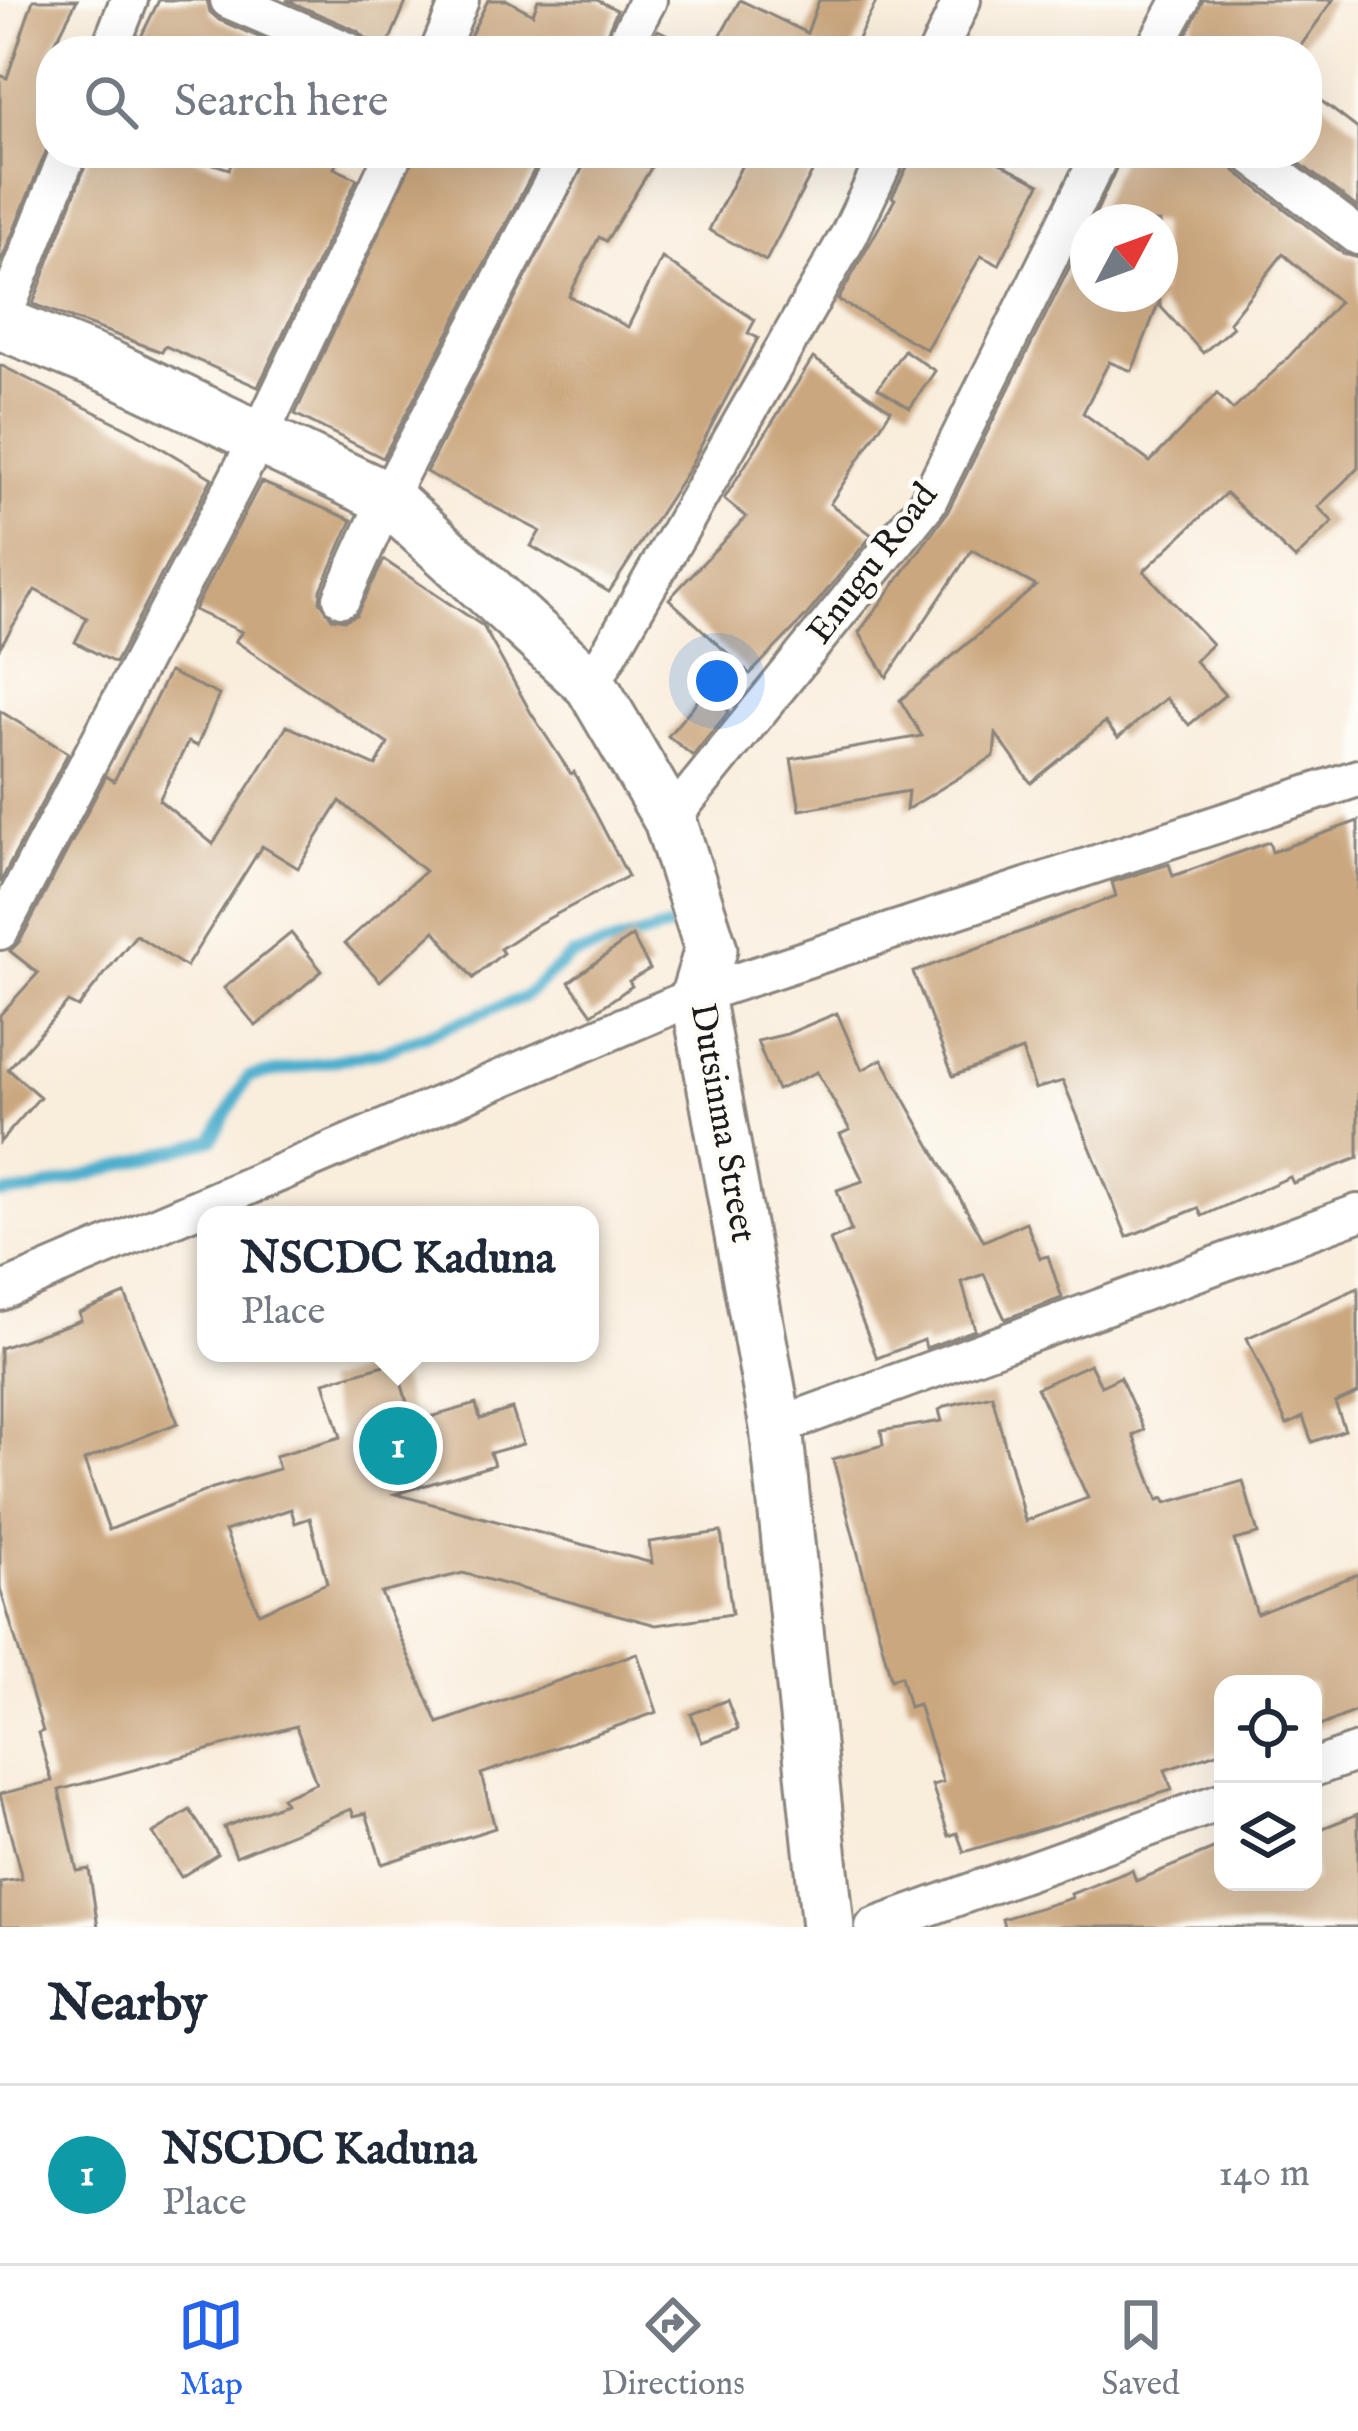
<!DOCTYPE html>
<html lang="en">
<head>
<meta charset="utf-8">
<style>
  body { margin:0; font-family:"IM FELL English",serif; background:#f6f6f7; color:#1f2937 }
  .controls { position:absolute; right:36px; bottom:36px; display:grid; overflow:hidden; border-radius:24px; box-shadow:0 12px 48px #0002 }
  .controls button { width:108px; height:108px; display:grid; place-items:center; padding:0; border:0; border-bottom:3px solid #e0e1e3; background:#fff; color:#1f2937; font:60px sans-serif }
  .compass { position:absolute; left:1070px; top:204px; width:108px; height:108px; border-radius:50%; background:#fff; box-shadow:0 12px 48px #0002; rotate:49deg }
  .you { position:absolute; left:717px; top:681px; width:42px; height:42px; margin:-30px; border:9px solid #fff; border-radius:50%; background:#1a73e8; box-shadow:0 0 0 18px #1a73e833 }
  .badge { display:grid; place-items:center; width:78px; height:78px; border-radius:50%; background:#2563eb; color:#fff; font-size:39px; font-weight:700 }
  .pin { position:absolute; translate:-50% -50%; border:6px solid #fff; box-shadow:0 3px 12px #0006 }
  .popup { position:absolute; left:197px; top:1206px; width:402px; height:156px; box-sizing:border-box; display:grid; place-content:center; border-radius:24px; background:#fff; filter:drop-shadow(0 3px 9px #0005); font-size:39px; white-space:nowrap; color:#747a83 }
  .popup b { font-size:45px; color:#1f2937 }
  .popup::after { content:''; position:absolute; left:50%; top:100%; margin-left:-24px; border:24px solid transparent; border-top-color:#fff }
  .list { margin:0; padding:0; list-style:none }
  h2 { display:flex; justify-content:space-between; align-items:center; height:156px; margin:0; padding:0 48px; font-size:51px }
  h2 small { font-size:39px; font-weight:400; color:#747a83 }
  .list li { display:grid; grid-template-columns:78px 1fr auto; gap:36px; align-items:center; box-sizing:border-box; height:180px; padding:0 48px; border-top:3px solid #e0e1e3 }
  .list b { display:block; font-size:45px; white-space:nowrap }
  .list p { margin:0; font-size:39px; white-space:nowrap; color:#747a83 }
  .list em { font-size:39px; font-style:normal; color:#747a83 }
  .icon { flex:none; width:66px; height:66px; fill:none; stroke:currentColor; stroke-width:2; stroke-linecap:round; stroke-linejoin:round }
  .map { position:relative; flex:none; width:1358px; height:1927px; overflow:hidden }
  .search { position:absolute; background:#fff; box-shadow:0 12px 48px #0002; left:36px; right:36px; top:36px; height:132px; display:flex; align-items:center; gap:30px; box-sizing:border-box; padding:0 42px; border-radius:48px; color:#747a83; font-size:45px }
  .sheet { height:336px; background:#fff }
  nav { display:flex; justify-content:space-around; align-items:center; box-sizing:border-box; height:168px; border-top:3px solid #e0e1e3; background:#fff; font-size:33px; color:#747a83 }
  nav a { display:grid; justify-items:center; gap:6px }
  nav .on { color:#2563eb }
  .map>svg:first-child { display:block }
</style>
</head>
<body>
<div class="map">
<svg width="1358" height="1927" viewBox="0 0 1358 1927">
  <rect width="100%" height="100%" fill="#fdfcf7"/>
  <filter id="ink" filterUnits="userSpaceOnUse"><feTurbulence type="fractalNoise" baseFrequency=".00833" numOctaves="2"/><feDisplacementMap in="SourceGraphic" scale="24" xChannelSelector="R" yChannelSelector="G"/><feConvolveMatrix kernelMatrix="1 2 1 2 8 2 1 2 1" color-interpolation-filters="sRGB"/></filter>
  <filter id="wash" filterUnits="userSpaceOnUse"><feTurbulence type="fractalNoise" baseFrequency=".004" numOctaves="4" result="noise"/><feDisplacementMap in="SourceGraphic" scale="48" xChannelSelector="R" yChannelSelector="G"/><feGaussianBlur stdDeviation="2.7" result="paint"/><feColorMatrix in="noise" values="0 0 0 0 0 0 0 0 0 0 0 0 0 0 0 0 0 1.4 0 .05"/><feComposite in="paint" operator="in"/></filter>
  <g filter="url(#wash)">
    <rect width="100%" height="100%" fill="#f9eddc"/>
    <g fill="none" stroke-linecap="round" stroke-linejoin="round">
      <polyline stroke="#4eafcd" stroke-width="12" points="0,1194 32,1191 212,1140 248,1077 383,1051 524,997 571,956 667,928"/>
    </g>
    <g id="blocks">
      <g fill="#cba77f" fill-rule="evenodd">
        <polygon points="33,0 77,0 51,51 51,139 0,264 0,75 7,78"/>
        <polygon points="159,0 207,0 210,12 219,20 291,51 134,51"/>
        <polygon points="286,0 407,0 385,51 370,51 367,39 358,31"/>
        <polygon points="488,0 507,0 533,14 538,0 597,0 617,10 599,51 463,51"/>
        <polygon points="740,0 807,33 819,0 877,0 852,51 712,51"/>
        <polygon points="1203,0 1333,0 1297,51 1179,51"/>
        <polygon points="658,30 700,51 646,51"/>
        <polygon points="1307,90 1358,129 1358,208 1286,153 1307,153"/>
        <polygon points="90,153 179,153 229,169 236,153 341,153 334,168 357,179 258,387 165,346 162,352 33,304"/>
        <polygon points="416,153 543,153 383,458 295,414"/>
        <polygon points="590,153 622,153 651,168 606,241 599,237 569,296 628,327 662,258 755,320 748,333 758,338 688,470 609,592 531,546 540,531 426,472"/>
        <polygon points="748,153 822,153 766,261 709,230"/>
        <polygon points="914,153 981,153 1040,184 999,265 981,256 926,349 838,300 895,199 892,197"/>
        <path d="M1123,153H1227L1235,171L1344,254L1358,258V468L1318,507L1333,522L1295,559L1226,493L1144,571L1212,644L1195,661L1225,695L1189,725L1166,698L1118,738L1105,722L1031,783L996,734L994,756L906,810L908,791L800,810L791,759L922,736L900,700L1036,586L972,550L887,677L859,632L947,513L1088,230V294H1160V222H1092ZM1283,254L1339,302L1283,363L1233,410L1217,394L1150,462L1083,413L1109,362L1132,371L1160,299V306L1203,353L1233,327L1229,322Z"/>
        <polygon points="904,350 935,371 910,408 878,388"/>
        <polygon points="813,358 891,410 830,504 872,535 806,616 750,674 669,599 746,517 724,499"/>
        <polygon points="0,365 133,431 212,478 115,663 75,642 87,618 35,590 0,647"/>
        <polygon points="261,482 352,520 321,590 320,601 332,618 345,620 356,615 384,560 483,626 531,713 571,774 574,772 628,876 538,924 500,949 503,953 473,978 435,931 380,981 345,943 425,871 340,801 298,868 262,846 186,967 136,935 78,1007 68,1002 8,1069 40,1097 0,1142 0,1015 38,973 10,951 20,941 106,776 114,781 169,672 219,695 197,746 188,742 159,800 213,844 287,726 376,766 388,744 235,641 242,632 194,610"/>
        <polygon points="705,692 729,711 693,756 668,736"/>
        <polygon points="0,711 68,753 0,883"/>
        <polygon points="1358,821 1358,1158 1293,1183 1290,1177 1202,1216 1198,1208 1127,1237 1063,1081 1035,1089 1022,1050 953,1076 913,972 1116,896 1112,882 1169,864 1173,876 1269,842 1272,852"/>
        <polygon points="291,933 322,971 256,1026 224,988"/>
        <polygon points="632,936 650,969 629,981 632,986 592,1014 569,982"/>
        <polygon points="837,1013 862,1070 882,1059 984,1241 1026,1222 1040,1258 1048,1256 1062,1298 1005,1319 984,1274 962,1282 975,1330 926,1348 924,1340 877,1358 830,1240 851,1231 837,1190 863,1181 840,1134 850,1130 817,1072 777,1090 757,1041 787,1034"/>
        <polygon points="1358,1288 1358,1393 1335,1403 1345,1430 1312,1442 1303,1417 1287,1425 1247,1338"/>
        <path d="M125,1294L178,1423L84,1460L109,1530L213,1488L279,1469L275,1456L341,1437L324,1382L395,1362L413,1422L476,1404L480,1419L512,1409L523,1444L490,1453L494,1465L395,1494L652,1563L649,1542L721,1532L732,1614L656,1625L463,1573L381,1593L438,1723L637,1653L657,1712L481,1774L495,1828L382,1864L366,1813L354,1816L351,1809L236,1856L224,1827L285,1803L282,1797L316,1783L296,1726L59,1790L77,1871L89,1869L98,1927H0V1882L22,1879L0,1794L52,1781L38,1733L43,1731L0,1588V1348L81,1320L79,1313ZM291,1509L295,1523L310,1518L327,1583L259,1613L225,1531Z"/>
        <polygon points="1090,1364 1101,1386 1120,1377 1144,1430 1133,1435 1158,1500 1164,1498 1166,1503 1243,1481 1258,1534 1234,1540 1257,1614 1358,1574 1358,1710 1313,1729 1313,1684 1223,1684 1223,1751 1165,1770 1172,1790 964,1852 957,1833 949,1836 932,1785 943,1782 918,1704 909,1707 901,1676 891,1679 833,1459 883,1445 881,1431 942,1421 939,1410 946,1406 992,1395 1025,1521 1088,1498 1037,1388"/>
        <polygon points="727,1700 738,1729 702,1742 691,1714"/>
        <polygon points="190,1810 218,1854 181,1877 153,1833"/>
        <polygon points="1358,1814 1358,1927 1004,1927 1002,1919 1072,1898 1071,1894 1132,1870 1136,1881 1223,1845 1223,1882 1313,1882 1313,1832"/>
      </g>
    </g>
  </g>
  <g filter="url(#ink)">
    <use href="#blocks" fill-opacity="0" stroke="#8a847c" stroke-width="3"/>
    <g fill="none" stroke-linecap="round" stroke-linejoin="round">
      <defs>
        <g id="street">
          <polyline points="229,0 348,51"/>
          <polyline points="109,51 129,0"/>
          <polyline points="439,51 460,0"/>
          <polyline points="621,51 648,0"/>
          <polyline points="938,51 962,0"/>
          <polyline points="1153,51 1181,0"/>
          <polyline points="1249,153 1358,236"/>
          <polyline points="0,325 68,153"/>
          <polyline points="342,598 387,498 568,153"/>
          <polyline points="591,685 849,235 888,153"/>
          <polyline points="670,820 927,503 1101,153"/>
          <polyline points="0,931 259,437 394,153"/>
          <polyline points="0,1292 697,995 1358,778"/>
          <polyline points="776,1427 1358,1213"/>
          <polyline points="1313,1768 1358,1752"/>
          <polyline points="874,1927 1223,1801"/>
        </g>
        <polyline id="secondary" points="0,323 112,368 387,498 591,685 670,820 711,949 697,995 776,1427 828,1927"/>
      </defs>
      <use href="#street" stroke="#8a847c" stroke-width="42"/>
      <use href="#secondary" stroke="#8a847c" stroke-width="57"/>
      <use href="#street" stroke="#fff" stroke-width="36"/>
      <use href="#secondary" stroke="#fff" stroke-width="51"/>
    </g>
  </g>
  <g text-anchor="middle" dominant-baseline="central" stroke-width="9" stroke-linejoin="round" paint-order="stroke">
    <g font-size="36" fill="#1c1c1c" stroke="#fdfcf7">
      <text transform="translate(873 564) rotate(-53)">Enugu Road</text>
      <text transform="translate(722 1123) rotate(80)">Dutsinma Street</text>
    </g>
  </g>
</svg>
<div class="controls">
<button><svg class="icon" aria-label="locate" viewBox="0 0 24 24"><circle cx="12" cy="12" r="6"/><path d="M12 2v4M12 18v4M2 12h4M18 12h4"/></svg></button>
<button><svg class="icon" aria-label="layers" viewBox="0 0 24 24"><path d="M12 4l9 5-9 5-9-5zM3 14l9 5 9-5"/></svg></button>
</div>
<svg class="compass" viewBox="-18 -18 36 36"><path d="M0-13l5 13h-10z" fill="#e53935"/><path d="M0 13l5-13h-10z" fill="#747a83"/></svg>
<div class="you"></div>
<div class="pin badge" style="left:398px;top:1446px;background:#0f9aa8">1</div>
<div class="popup"><b>NSCDC Kaduna</b>Place</div>
<div class="search"><svg class="icon" aria-label="search" viewBox="0 0 24 24"><circle cx="10" cy="10" r="6"/><path d="M15 15l6 6"/></svg>Search here</div>
</div>
<section class="sheet">
<h2>Nearby<small></small></h2>
<ul class="list">
<li><span class="badge" style="background:#0f9aa8">1</span><div><b>NSCDC Kaduna</b><p>Place</p></div><em>140 m</em></li>
</ul>
</section>
<nav>
<a class="on"><svg class="icon" aria-label="map" viewBox="0 0 24 24"><path d="M3 6l6-2 6 2 6-2v14l-6 2-6-2-6 2zM9 4v14M15 6v14"/></svg>Map</a>
<a><svg class="icon" aria-label="directions" viewBox="0 0 24 24"><path d="M12 3l9 9-9 9-9-9zM9 14v-3h6M13 9l2 2-2 2"/></svg>Directions</a>
<a><svg class="icon" aria-label="saved" viewBox="0 0 24 24"><path d="M7 4h10v16l-5-4-5 4z"/></svg>Saved</a>
</nav>
</body>
</html>
